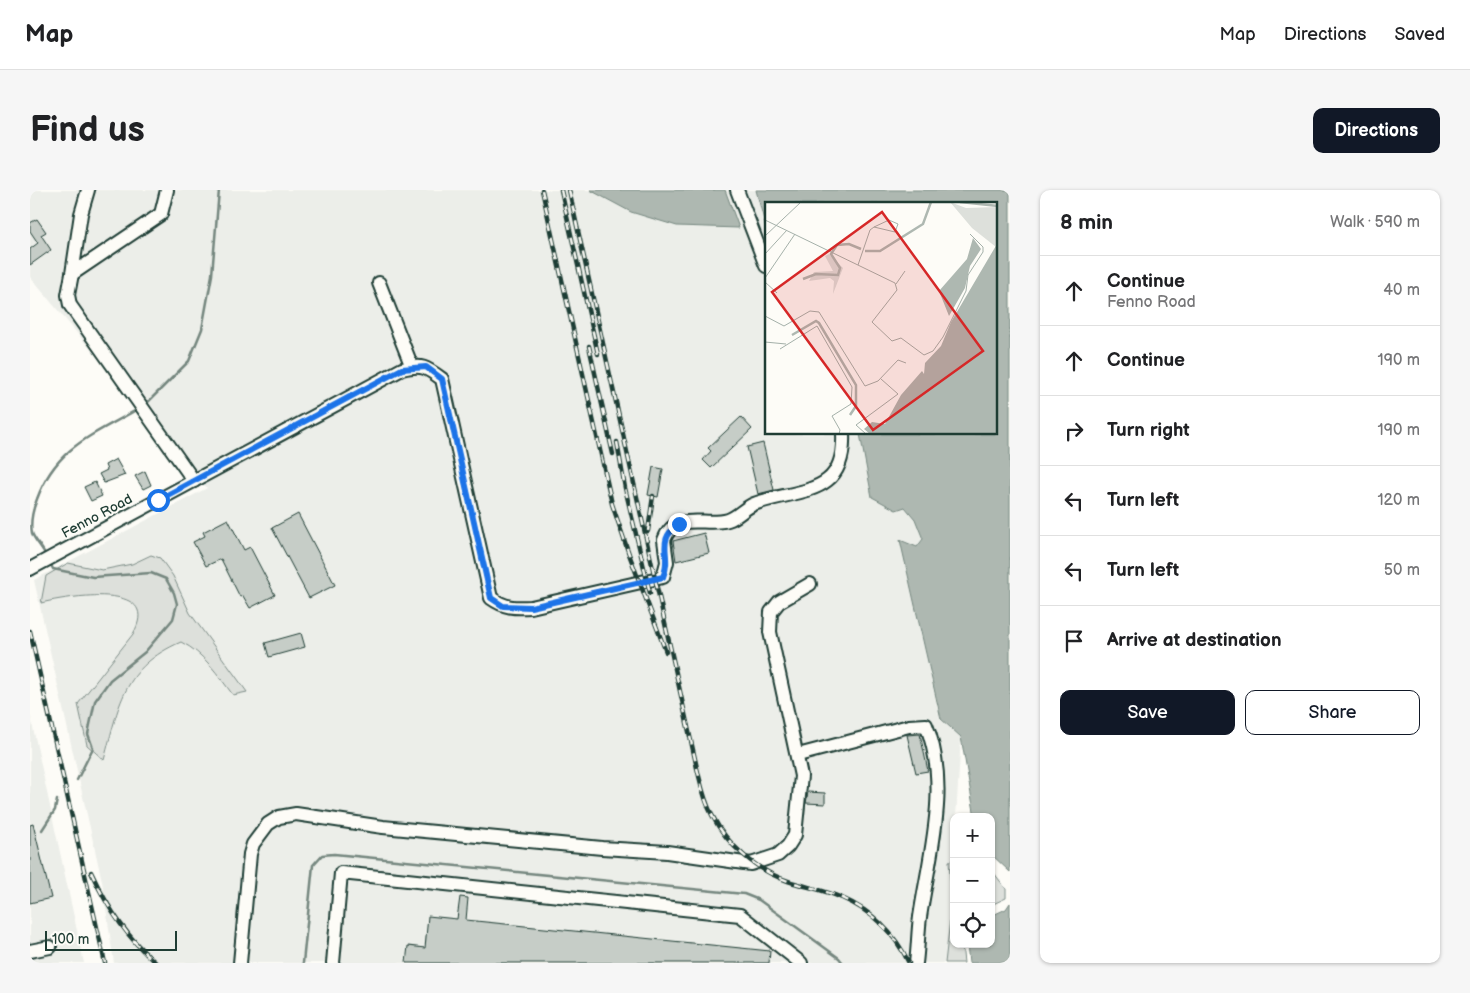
<!DOCTYPE html>
<html lang="en">
<head>
<meta charset="utf-8">
<style>
  body { margin:0; font-family:"Balsamiq Sans",sans-serif; background:#f6f6f6; color:#202124 }
  .controls { position:absolute; right:15px; bottom:15px; display:grid; overflow:hidden; border-radius:10px; box-shadow:0 1px 4px #0004 }
  .controls button { width:45px; height:45px; display:grid; place-items:center; padding:0; border:0; border-bottom:1px solid #e0e0e0; background:#fff; color:#202124; font:25px sans-serif }
  .scale { position:absolute; left:15px; bottom:12px; width:132px; box-sizing:border-box; padding-left:5px; border:2px solid #1f3d34; border-top:0; font-size:14px; line-height:18px; white-space:nowrap; color:#1f3d34; -webkit-text-stroke:4px #fdfcf7; paint-order:stroke }
  .stop { position:absolute; width:15px; height:15px; margin:-11px; border:4px solid #1a73e8; border-radius:50%; background:#fff }
  .stop.end { background:#1a73e8; border-color:#fff; box-shadow:0 1px 5px #0008 }
  .list { margin:0; padding:0; list-style:none }
  h2 { display:flex; justify-content:space-between; align-items:center; height:65px; margin:0; padding:0 20px; font-size:21px }
  h2 small { font-size:16px; font-weight:400; color:#757577 }
  .list li { display:grid; grid-template-columns:32px 1fr auto; gap:15px; align-items:center; box-sizing:border-box; height:70px; padding:0 20px; border-top:1px solid #e0e0e0 }
  .list b { display:block; font-size:19px; white-space:nowrap }
  .list p { margin:0; font-size:16px; white-space:nowrap; color:#757577 }
  .list em { font-size:16px; font-style:normal; color:#757577 }
  .actions { display:flex; gap:10px; padding:15px 20px }
  .actions a { flex:1; padding:11px 0; border:1px solid #111827; border-radius:10px; text-align:center; font-size:18px; color:#111827 }
  .actions .main { background:#111827; color:#fff }
  .icon { flex:none; width:28px; height:28px; fill:none; stroke:currentColor; stroke-width:2; stroke-linecap:round; stroke-linejoin:round }
  .map { position:relative; flex:none; width:980px; height:773px; overflow:hidden; border-radius:10px }
  header { display:flex; align-items:center; gap:30px; box-sizing:border-box; height:70px; padding:0 25px; background:#fff; border-bottom:1px solid #e0e0e0 }
  header strong { font-size:24px }
  nav { display:flex; gap:28px; margin-inline-start:auto; font-size:18px }
  .intro { display:flex; align-items:center; justify-content:space-between; box-sizing:border-box; height:120px; padding:0 30px }
  h1 { margin:0; font-size:35px }
  .button { padding:12px 22px; border-radius:10px; background:#111827; color:#fff; font-size:18px; font-weight:700 }
  main { display:flex; gap:30px; padding:0 30px }
  aside { flex:1; background:#fff; border-radius:10px; box-shadow:0 1px 4px #0004 }
  .map>svg:first-child { display:block }
</style>
</head>
<body>
<header>
<strong>Map</strong>
<nav><a>Map</a><a>Directions</a><a>Saved</a></nav>
</header>
<div class="intro"><h1>Find us</h1><a class="button">Directions</a></div>
<main>
<div class="map">
<svg width="980" height="773" viewBox="0 0 980 773">
  <rect width="100%" height="100%" fill="#fdfcf7"/>
  <filter id="ink" filterUnits="userSpaceOnUse"><feTurbulence type="fractalNoise" baseFrequency=".02" numOctaves="2"/><feDisplacementMap in="SourceGraphic" scale="10" xChannelSelector="R" yChannelSelector="G"/><feConvolveMatrix kernelMatrix="1 2 1 2 8 2 1 2 1" color-interpolation-filters="sRGB"/></filter>
  <g filter="url(#ink)">
    <g fill="#eceee9">
      <polygon points="0,0 726,0 736,38 736,244 830,244 842,307 875,317 885,329 893,349 887,357 871,350 910,529 931,547 926,627 924,627 921,773 84,773 72,691 4,390 177,298 0,87"/>
      <polygon points="0,524 54,773 0,773"/>
    </g>
    <g fill="#dde0db" stroke="#7e8e88">
      <path d="M121,365L130,368L143,386L160,423L217,502L203,505C188,485 174,463 151,452C93,477 89,515 74,570L57,555L48,514L103,444C134,390 35,407 11,413L16,386L38,373L72,380L102,374Z"/>
      <polygon points="924,670 924,754 932,754 934,773 915,773 922,713 919,671"/>
      <polygon points="961,679 976,699 976,708 961,715"/>
    </g>
    <g fill="#aeb8b1" stroke="#75877f">
      <polygon points="560,0 695,0 709,38 647,36 601,22"/>
      <polygon points="726,0 980,0 980,682 961,664 961,627 945,627 931,547 911,529 870,350 887,357 893,349 885,329 875,317 866,320 842,307 830,244 966,244 966,14 736,14 736,38"/>
      <polygon points="980,713 980,773 939,773 937,754 961,754 961,726 976,719"/>
    </g>
    <g fill="none" stroke-linecap="round" stroke-linejoin="round">
      <g stroke="#75877f" stroke-width="2.5">
        <polyline points="115,215 159,171 172,139 182,85 189,0"/>
        <path d="M16,366C13,358 5,351 2,343C0,332 3,319 7,309C26,257 63,245 108,219"/>
        <polyline points="20,373 23,379 63,387 121,383 136,389 144,403 147,414 143,429 115,462 80,490 65,511 58,544 63,558 47,590"/>
        <polyline points="12,640 25,620 27,610"/>
        <polyline points="273,773 283,675 292,665 304,664 714,704 729,710 809,768 813,773"/>
      </g>
    </g>
    <g fill="#c6cdc7" stroke="#1f3d34">
      <polygon points="7,29 16,42 11,45 21,60 0,75 0,59 8,53 0,41 0,33"/>
      <polygon points="711,227 722,239 681,278 673,270 681,261 678,258"/>
      <polygon points="733,253 744,300 728,304 717,257"/>
      <polygon points="86,269 95,285 74,293 69,284 77,280 75,275"/>
      <polygon points="623,277 633,279 628,307 618,305"/>
      <polygon points="115,281 121,295 113,299 105,286"/>
      <polygon points="65,292 72,306 61,311 54,297"/>
      <polygon points="268,324 305,395 279,408 242,338"/>
      <polygon points="198,329 214,360 220,357 245,405 220,418 213,406 210,407 191,369 176,376 163,352 175,346 173,342"/>
      <polygon points="674,343 679,363 646,371 643,351"/>
      <polygon points="271,443 275,457 239,467 235,453"/>
      <polygon points="890,544 898,581 886,583 877,545"/>
      <polygon points="778,602 795,603 795,614 776,613"/>
      <polygon points="3,634 21,708 0,713 0,635"/>
      <polygon points="430,707 438,708 436,730 740,761 739,773 376,773 378,756 395,758 398,726 427,729"/>
    </g>
    <g fill="none" stroke-linecap="round" stroke-linejoin="round">
      <defs>
        <g id="minor">
          <polyline points="58,0 51,24 42,84 131,24 137,0"/>
          <polyline points="707,0 736,76"/>
          <polyline points="42,84 38,105 40,115 164,291"/>
          <polyline points="349,93 382,177"/>
          <path d="M0,379L372,179C392,174 396,177 412,189L461,408C475,418 484,418 501,417L633,387L637,372L634,350C645,320 676,337 698,330C708,327 714,318 724,314C767,298 816,308 813,244"/>
          <path d="M768,565L879,536L896,535C921,595 899,666 890,727C888,742 888,758 886,773"/>
          <polyline points="0,761 20,757"/>
          <polyline points="210,773 220,664 223,654 238,634 249,627 266,624 353,637 572,658 637,662 721,674 748,665 758,656 765,645 771,586 740,442 741,422 749,412 780,394"/>
          <polyline points="303,773 311,683 710,725 771,773"/>
        </g>
      </defs>
      <use href="#minor" stroke="#1f3d34" stroke-width="16"/>
      <use href="#minor" stroke="#fdfcf7" stroke-width="12"/>
      <defs>
        <g id="rail">
          <polyline points="512,0 582,314 599,364 636,462"/>
          <polyline points="531,0 568,164"/>
          <path d="M539,0L667,578C671,594 674,610 682,625C697,655 726,680 758,691C776,697 795,700 812,708C842,721 865,744 879,773"/>
          <polyline points="559,156 583,264"/>
          <polyline points="587,252 595,298 620,403"/>
          <polyline points="618,341 623,306"/>
          <polyline points="0,441 75,773"/>
          <path d="M61,682C77,717 97,748 126,773"/>
        </g>
      </defs>
      <use href="#rail" stroke="#1f3d34" stroke-width="4.5"/>
      <use href="#rail" stroke="#fdfcf7" stroke-width="2.5" stroke-dasharray="8" stroke-linecap="butt"/>
    </g>
  </g>
  <g fill="none" stroke-linecap="round" stroke-linejoin="round" filter="url(#ink)">
    <path stroke="#1a73e8" stroke-width="6" d="M128,310L372,179L396,177L412,189L461,408L473,416L501,417L633,387C643,364 624,352 649,334"/>
  </g>
  <g text-anchor="middle" dominant-baseline="central" stroke-width="4" stroke-linejoin="round" paint-order="stroke">
    <g font-size="14" fill="#1f3d34" stroke="#fdfcf7">
      <text transform="translate(67 326) rotate(-28)">Fenno Road</text>
    </g>
  </g>
  <g transform="translate(735 12)">
    <rect width="232" height="232" fill="#fdfcf7"/>
    <path d="M185,0L201,6L232,5L231,45L207,26ZM64,52L78,66L68,92L69,79L65,76L44,79L49,70L68,69L60,54Z" fill="#dde0db"/>
    <path d="M208,36L216,47L205,64L200,86L184,114L174,89L202,57ZM232,42V232H105L99,227L107,220L120,222L136,193L157,169L159,172L160,161L176,144L186,120Z" fill="#aeb8b1"/>
    <path fill="none" stroke="#aeb8b1" stroke-width="2.5" d="M195,0L233,4M100,49H115L158,22L166,0M38,77L51,72L73,73L75,66L66,52L72,43L84,42L96,47M27,133L51,119L54,121L91,183V204L85,213"/>
    <path fill="none" stroke="#a4b0a9" stroke-width="1" d="M0,18L130,81L132,88L107,120L127,139L136,136L159,153L168,149L178,135L201,89L203,73L218,50V45L205,32M124,18L133,22L130,30L109,25ZM0,34L36,0M0,52L22,28M93,63L105,28L109,25M0,76L30,32M0,80L12,91M131,82L140,69M0,114L19,124L45,109L54,110L100,184L113,179L133,158L141,161M0,140L21,142M15,147L52,124L87,185L86,202L67,214L75,228L74,232M101,232L91,223L133,192L116,177"/>
    <path fill="#d62828" fill-opacity="0.15" stroke="#d62828" stroke-width="2.5" d="M117,10L218,149L108,228L7,90Z"/>
    <rect width="232" height="232" fill="none" stroke="#1f3d34" stroke-width="2.5"/>
  </g>
</svg>
<div class="controls">
<button>+</button>
<button>−</button>
<button><svg class="icon" aria-label="locate" viewBox="0 0 24 24"><circle cx="12" cy="12" r="6"/><path d="M12 2v4M12 18v4M2 12h4M18 12h4"/></svg></button>
</div>
<div class="scale">100 m</div>
<div class="stop" style="left:128px;top:310px"></div>
<div class="stop end" style="left:649px;top:334px"></div>
</div>
<aside>
<h2>8 min<small>Walk · 590 m</small></h2>
<ul class="list">
<li><svg class="icon" aria-label="ahead" viewBox="0 0 24 24"><path d="M12 20V5M6 11l6-6 6 6"/></svg><div><b>Continue</b><p>Fenno Road</p></div><em>40 m</em></li>
<li><svg class="icon" aria-label="ahead" viewBox="0 0 24 24"><path d="M12 20V5M6 11l6-6 6 6"/></svg><div><b>Continue</b></div><em>190 m</em></li>
<li><svg class="icon" aria-label="right" viewBox="0 0 24 24"><path d="M7 20v-9h11M14 6l5 5-5 5"/></svg><div><b>Turn right</b></div><em>190 m</em></li>
<li><svg class="icon" aria-label="left" viewBox="0 0 24 24"><path d="M17 20v-9H6M10 6l-5 5 5 5"/></svg><div><b>Turn left</b></div><em>120 m</em></li>
<li><svg class="icon" aria-label="left" viewBox="0 0 24 24"><path d="M17 20v-9H6M10 6l-5 5 5 5"/></svg><div><b>Turn left</b></div><em>50 m</em></li>
<li><svg class="icon" aria-label="arrive" viewBox="0 0 24 24"><path d="M6 21V4h12l-3 4 3 4H6"/></svg><div><b>Arrive at destination</b></div></li>
</ul>
<div class="actions"><a class="main">Save</a><a>Share</a></div>
</aside>
</main>
</body>
</html>
